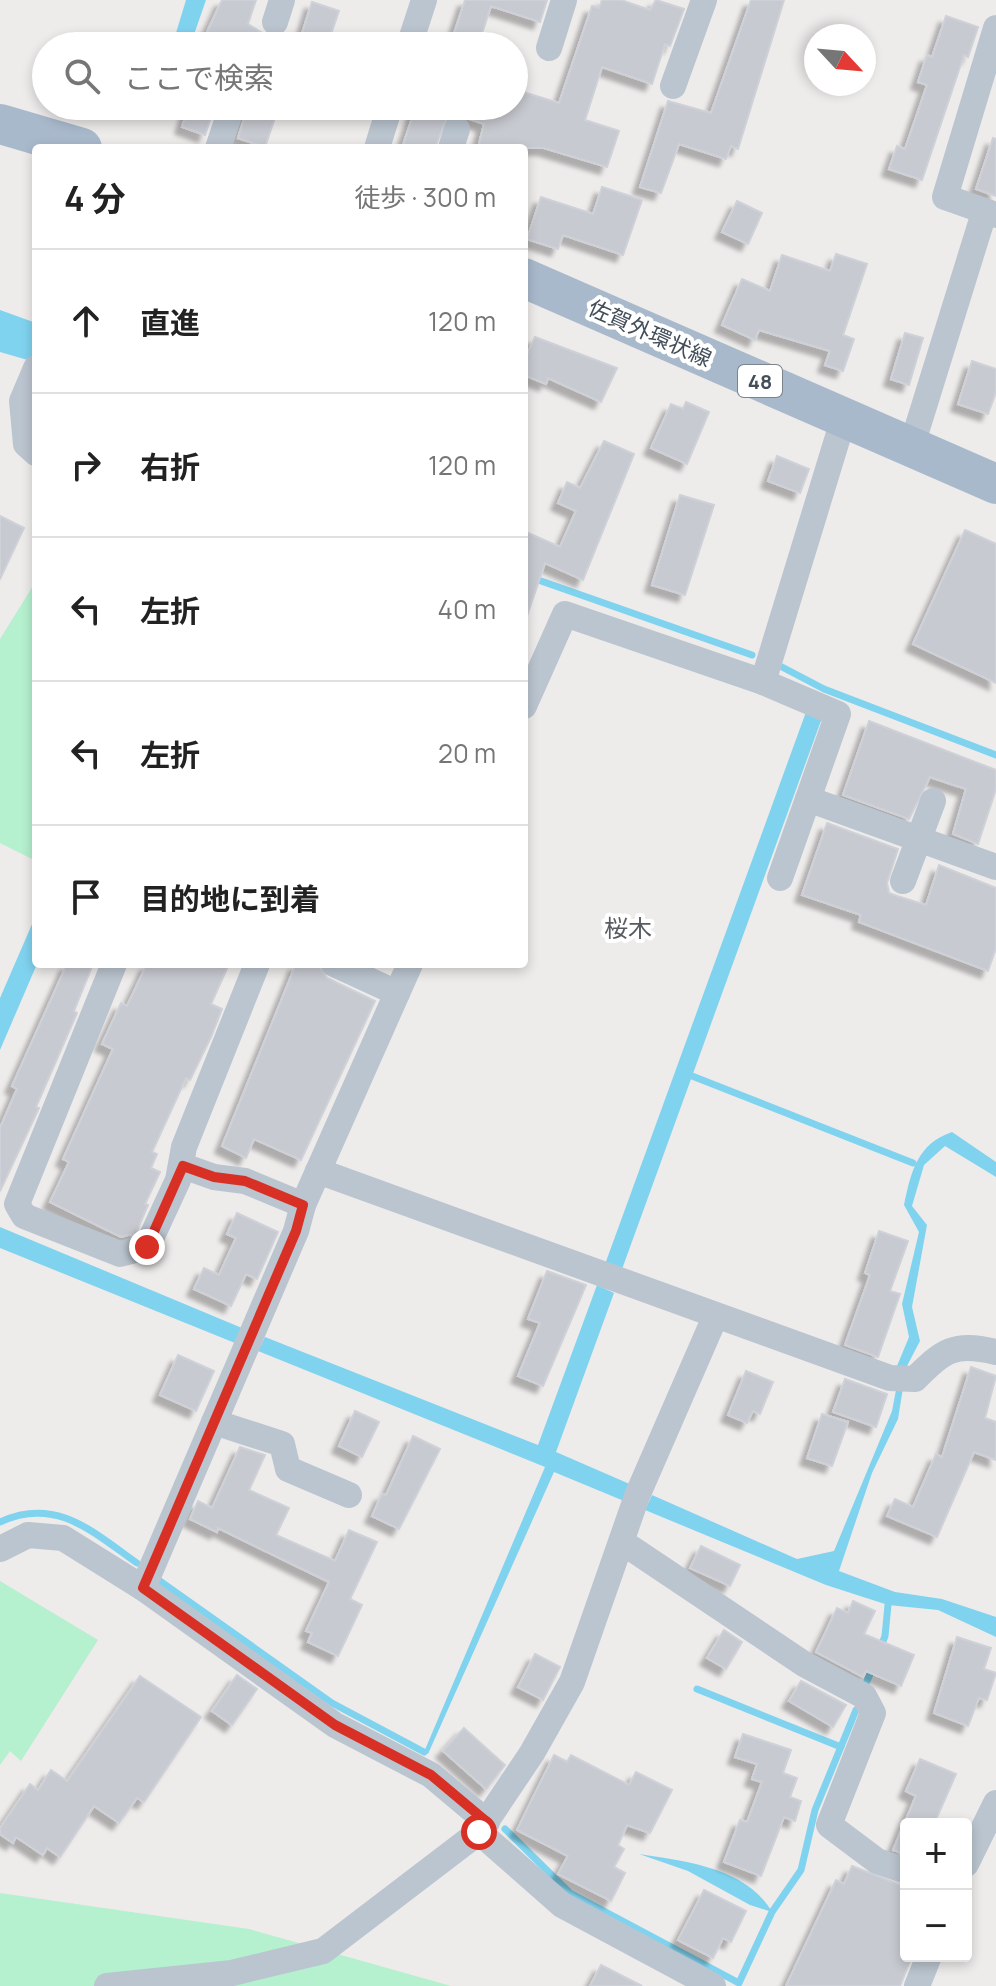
<!DOCTYPE html>
<html lang="ja">
<head>
<meta charset="utf-8">
<style>
  body { margin:0; font-family:Manrope,"Noto Sans JP",sans-serif; background:#f6f6f6; color:#222 }
  .controls { position:absolute; right:24px; bottom:24px; display:grid; overflow:hidden; border-radius:8px; box-shadow:0 4px 12px #0003 }
  .controls button { width:72px; height:72px; display:grid; place-items:center; padding:0; border:0; border-bottom:2px solid #e0e0e0; background:#fff; color:#222; font:40px sans-serif }
  .compass { position:absolute; left:804px; top:24px; width:72px; height:72px; border-radius:50%; background:#fff; box-shadow:0 4px 12px #0003; rotate:116deg }
  .stop { position:absolute; width:24px; height:24px; margin:-18px; border:6px solid #d93025; border-radius:50%; background:#fff }
  .stop.end { background:#d93025; border-color:#fff; box-shadow:0 2px 8px #0008 }
  .list { margin:0; padding:0; list-style:none }
  h2 { display:flex; justify-content:space-between; align-items:center; height:104px; margin:0; padding:0 32px; font-size:34px }
  h2 small { font-size:26px; font-weight:400; color:#767676 }
  .list li { display:grid; grid-template-columns:52px 1fr auto; gap:24px; align-items:center; box-sizing:border-box; height:144px; padding:0 32px; border-top:2px solid #e0e0e0 }
  .list b { display:block; font-size:30px; white-space:nowrap }
  .list em { font-size:26px; font-style:normal; color:#767676 }
  .icon { flex:none; width:44px; height:44px; fill:none; stroke:currentColor; stroke-width:2; stroke-linecap:round; stroke-linejoin:round }
  .map { position:relative; flex:none; width:996px; height:1986px; overflow:hidden }
  .search { position:absolute; background:#fff; box-shadow:0 4px 12px #0003; left:32px; top:32px; width:496px; height:88px; display:flex; align-items:center; gap:20px; box-sizing:border-box; padding:0 28px; border-radius:44px; color:#767676; font-size:30px }
  .panel { position:absolute; background:#fff; box-shadow:0 4px 12px #0003; left:32px; top:144px; width:496px; height:824px; border-radius:8px }
  .map>svg:first-child { display:block }
</style>
</head>
<body>
<div class="map">
<svg width="996" height="1986" viewBox="0 0 996 1986">
  <defs>
    <filter id="shadow"><feDropShadow dx="-7" dy="7" stdDeviation="2" flood-color="#0004"/></filter>
  </defs>
  <rect width="100%" height="100%" fill="#eeebeb"/>
  <g fill="#b5f0cf">
    <polygon points="36,581 36,861 0,843 0,639"/>
    <polygon points="0,1581 98,1640 21,1761 10,1751 0,1765"/>
    <polygon points="0,1893 249,1929 451,1986 0,1986"/>
  </g>
  <g fill="#80d3ef">
    <polygon points="186,0 206,0 190,46 172,46"/>
    <polygon points="0,310 36,323 36,348 31,361 0,352"/>
    <polygon points="806,712 822,718 621,1272 604,1267"/>
    <polygon points="36,915 37,964 0,1050 0,998"/>
    <path d="M952,1132L996,1162V1177L945,1146L924,1165L912,1206L927,1225L912,1307L920,1341L907,1366H897L909,1337L902,1304L919,1232L904,1205C911,1172 917,1144 952,1132Z"/>
    <polygon points="0,1227 242,1328 235,1343 0,1248"/>
    <polygon points="597,1285 614,1293 556,1452 632,1485 624,1501 554,1472 428,1754 424,1752 545,1467 258,1351 265,1337 538,1445"/>
    <polygon points="903,1388 898,1419 872,1473 839,1571 895,1592 942,1599 996,1617 996,1637 938,1610 888,1605 826,1585 645,1510 652,1495 797,1559 834,1551 892,1411 896,1390"/>
    <path d="M639,1854C685,1861 747,1868 772,1912L750,1905L688,1871Z"/>
  </g>
  <g fill="none" stroke-linecap="round" stroke-linejoin="round">
    <g stroke="#80d3ef" stroke-width="7">
      <polyline points="524,575 752,655"/>
      <polyline points="782,667 824,689 996,755"/>
      <polyline points="692,1076 913,1163"/>
      <path d="M0,1522C56,1496 93,1532 137,1563"/>
      <polyline points="160,1581 332,1703 424,1752"/>
      <polyline points="880,1649 885,1636 888,1605"/>
      <polyline points="867,1681 874,1665"/>
      <polyline points="697,1689 841,1747"/>
      <polyline points="505,1829 570,1893 739,1983 772,1912 801,1870 815,1810 856,1710"/>
    </g>
  </g>
  <g fill="#c8cad1" stroke="#cfd1d8" stroke-width="2" filter="url(#shadow)">
    <polygon points="222,0 256,0 248,24 269,37 296,46 209,46 214,35 207,32"/>
    <polygon points="465,0 547,0 540,22 491,6 478,46 450,46"/>
    <polygon points="602,0 621,0 650,10 656,0 684,9 670,46 665,44 652,84 602,67 585,120 619,131 607,167 544,148 478,148 484,124 449,112 435,148 402,148 416,106 514,106 514,89 559,103 592,6 599,8"/>
    <polygon points="751,0 784,0 738,149 731,146 726,159 679,144 661,193 640,187 668,101 711,113"/>
    <polygon points="312,2 339,11 327,46 298,46"/>
    <polygon points="946,16 978,27 968,57 964,55 922,180 889,169 897,146 905,149 927,85 918,82 927,55 932,57"/>
    <polygon points="189,106 215,106 205,135 182,127"/>
    <polygon points="248,106 276,115 265,147 238,138"/>
    <polygon points="993,138 996,139 996,196 976,189"/>
    <polygon points="602,187 642,200 623,255 563,235 558,249 527,239 541,197 593,214"/>
    <polygon points="737,201 762,213 748,244 722,232"/>
    <polygon points="836,254 867,264 843,335 854,339 843,371 825,365 830,351 759,330 755,340 722,325 742,279 770,291 782,255 830,271"/>
    <polygon points="905,333 923,338 909,385 891,379"/>
    <polygon points="535,337 617,368 601,402 548,378 546,384 524,375 524,361"/>
    <polygon points="972,361 996,369 996,392 988,414 958,404"/>
    <polygon points="686,402 709,412 687,464 651,448 671,404 683,409"/>
    <polygon points="604,441 634,454 583,580 545,563 527,616 524,616 524,531 560,547 576,511 558,503 567,482 580,488"/>
    <polygon points="777,456 809,469 800,493 768,481"/>
    <polygon points="680,495 714,505 685,595 652,585"/>
    <polygon points="0,516 24,528 0,579"/>
    <polygon points="965,530 996,544 996,683 913,644"/>
    <polygon points="869,721 996,770 996,789 978,844 953,834 966,789 930,777 909,819 843,795"/>
    <polygon points="827,823 898,849 887,883 889,893 897,896 926,905 939,865 996,888 996,948 988,971 859,922 861,915 802,895"/>
    <polygon points="67,964 93,964 74,1011 77,1013 36,1107 39,1108 0,1191 0,1128 17,1089 12,1086"/>
    <polygon points="147,964 229,964 211,1004 222,1009 211,1037 190,1080 186,1078 152,1152 157,1154 151,1168 160,1172 145,1204 148,1205 136,1233 121,1237 50,1202 69,1162 63,1159 113,1049 102,1044 121,1003 127,1006"/>
    <polygon points="296,964 318,964 327,978 375,1001 301,1160 254,1139 246,1158 222,1146"/>
    <polygon points="237,1213 278,1232 257,1279 246,1274 231,1306 194,1289 204,1268 219,1275 236,1238 227,1234"/>
    <polygon points="879,1231 908,1241 890,1291 900,1294 878,1357 845,1345 870,1275 865,1273"/>
    <polygon points="547,1271 586,1285 543,1386 518,1376 540,1323 528,1319"/>
    <polygon points="178,1355 214,1371 196,1411 160,1395"/>
    <polygon points="971,1367 996,1376 985,1418 996,1422 996,1460 974,1452 937,1537 887,1516 895,1499 913,1507 936,1454 942,1457"/>
    <polygon points="746,1371 773,1382 760,1414 753,1411 747,1423 728,1415"/>
    <polygon points="845,1379 887,1394 876,1427 833,1412"/>
    <polygon points="355,1411 379,1422 362,1457 339,1446"/>
    <polygon points="822,1414 848,1422 832,1466 807,1458"/>
    <polygon points="413,1436 440,1449 399,1529 372,1516 382,1494 386,1495"/>
    <polygon points="240,1447 265,1455 249,1490 289,1508 276,1535 335,1561 349,1530 377,1542 350,1599 362,1605 338,1656 308,1642 312,1633 306,1631 329,1582 218,1528 217,1532 190,1519 198,1501 212,1508"/>
    <polygon points="701,1546 740,1565 730,1586 690,1568"/>
    <polygon points="853,1601 875,1611 864,1634 914,1655 901,1686 866,1671 863,1677 816,1652 837,1608 848,1613"/>
    <polygon points="724,1630 742,1642 726,1669 707,1658"/>
    <polygon points="957,1637 991,1648 984,1669 996,1673 987,1700 979,1698 968,1726 934,1713"/>
    <polygon points="535,1654 560,1667 543,1700 518,1687"/>
    <polygon points="237,1675 257,1689 232,1725 212,1711"/>
    <polygon points="140,1676 201,1717 144,1802 137,1798 119,1823 94,1806 60,1857 47,1848 43,1855 16,1837 13,1843 0,1834 0,1828 30,1784 38,1790 51,1770 67,1781"/>
    <polygon points="801,1681 846,1705 833,1727 789,1701"/>
    <polygon points="464,1728 505,1765 486,1789 443,1751"/>
    <polygon points="743,1734 791,1750 783,1773 797,1778 790,1797 801,1801 795,1821 784,1817 761,1876 724,1862 740,1820 747,1822 762,1782 752,1779 757,1764 735,1757"/>
    <polygon points="554,1755 567,1762 571,1755 629,1785 636,1772 672,1790 650,1833 627,1825 618,1845 624,1849 614,1867 625,1873 611,1901 558,1874 568,1856 517,1830"/>
    <polygon points="920,1759 956,1774 934,1824 906,1824 906,1854 893,1850 916,1796 906,1791"/>
    <polygon points="852,1866 906,1887 906,1956 912,1956 900,1986 786,1986 836,1880 844,1884"/>
    <polygon points="704,1890 746,1911 731,1942 723,1938 713,1958 678,1940"/>
    <polygon points="601,1965 642,1986 590,1986"/>
  </g>
  <g fill="none" stroke-linecap="round" stroke-linejoin="round">
    <g stroke="#bbc5cf" stroke-width="26">
      <polyline points="275,22 282,0"/>
      <polyline points="996,28 945,197 996,215"/>
      <polyline points="409,46 424,0"/>
      <polyline points="549,48 564,0"/>
      <polyline points="673,86 704,0"/>
      <polyline points="218,148 232,106"/>
      <polyline points="377,148 390,106"/>
      <polyline points="451,148 457,129"/>
      <polyline points="36,368 22,401 26,444 36,453"/>
      <polyline points="912,445 984,213"/>
      <polyline points="763,682 838,714 780,878"/>
      <polyline points="524,706 565,614 763,682 844,417"/>
      <polyline points="808,799 996,867"/>
      <polyline points="903,881 933,801"/>
      <polyline points="114,964 17,1204 24,1216 120,1254 147,1247 178,1180 184,1147 257,964"/>
      <polyline points="334,964 397,993"/>
      <polyline points="183,1166 214,1177 245,1181 303,1205"/>
      <path d="M318,1171L890,1378L915,1379C944,1350 954,1342 996,1352"/>
      <polyline points="214,1422 282,1444 288,1469 349,1495"/>
      <polyline points="622,1542 804,1664 864,1696 873,1713 829,1825 877,1861 906,1871"/>
      <polyline points="0,1549 28,1535 63,1538 143,1588 335,1725 431,1775 487,1822"/>
      <polyline points="143,1588 296,1231 303,1205 410,964"/>
      <polyline points="966,1864 996,1803"/>
      <polyline points="107,1986 232,1973 323,1951 479,1832"/>
      <polyline points="713,1986 562,1905 479,1832 532,1753 572,1682 637,1496 715,1317"/>
      <polyline points="917,1986 929,1956"/>
    </g>
    <g stroke="#a9b9cc" stroke-width="40">
      <polyline points="0,124 82,148"/>
      <polyline points="524,278 996,484"/>
    </g>
  </g>
  <g fill="none" stroke-linecap="round" stroke-linejoin="round">
    <polyline stroke="#d93025" stroke-width="10" points="147,1247 183,1166 214,1177 245,1181 303,1205 296,1231 143,1588 335,1725 431,1775 487,1822 479,1832"/>
  </g>
  <g text-anchor="middle" dominant-baseline="central" stroke-width="8" stroke-linejoin="round" paint-order="stroke">
    <rect fill="#fff" stroke="#7b838b" stroke-width="2" x="738" y="365" width="44" height="32" rx="6"/>
    <g font-size="20" font-weight="bold" fill="#434e59">
      <text x="760" y="381">48</text>
    </g>
    <g font-size="22" fill="#434e59" stroke="#fff">
      <text transform="translate(650 333) rotate(24)">佐賀外環状線</text>
    </g>
    <g font-size="24" fill="#585b61" stroke="#fff">
      <text x="628" y="927">桜木</text>
    </g>
  </g>
</svg>
<div class="controls">
<button>+</button>
<button>−</button>
</div>
<svg class="compass" viewBox="-18 -18 36 36"><path d="M0-13l5 13h-10z" fill="#e53935"/><path d="M0 13l5-13h-10z" fill="#767676"/></svg>
<div class="stop" style="left:479px;top:1832px"></div>
<div class="stop end" style="left:147px;top:1247px"></div>
<div class="search"><svg class="icon" aria-label="search" viewBox="0 0 24 24"><circle cx="10" cy="10" r="6"/><path d="M15 15l6 6"/></svg>ここで検索</div>
<section class="panel">
<h2>4 分<small>徒歩 · 300 m</small></h2>
<ul class="list">
<li><svg class="icon" aria-label="ahead" viewBox="0 0 24 24"><path d="M12 20V5M6 11l6-6 6 6"/></svg><div><b>直進</b></div><em>120 m</em></li>
<li><svg class="icon" aria-label="right" viewBox="0 0 24 24"><path d="M7 20v-9h11M14 6l5 5-5 5"/></svg><div><b>右折</b></div><em>120 m</em></li>
<li><svg class="icon" aria-label="left" viewBox="0 0 24 24"><path d="M17 20v-9H6M10 6l-5 5 5 5"/></svg><div><b>左折</b></div><em>40 m</em></li>
<li><svg class="icon" aria-label="left" viewBox="0 0 24 24"><path d="M17 20v-9H6M10 6l-5 5 5 5"/></svg><div><b>左折</b></div><em>20 m</em></li>
<li><svg class="icon" aria-label="arrive" viewBox="0 0 24 24"><path d="M6 21V4h12l-3 4 3 4H6"/></svg><div><b>目的地に到着</b></div></li>
</ul>
</section>
</div>
</body>
</html>
